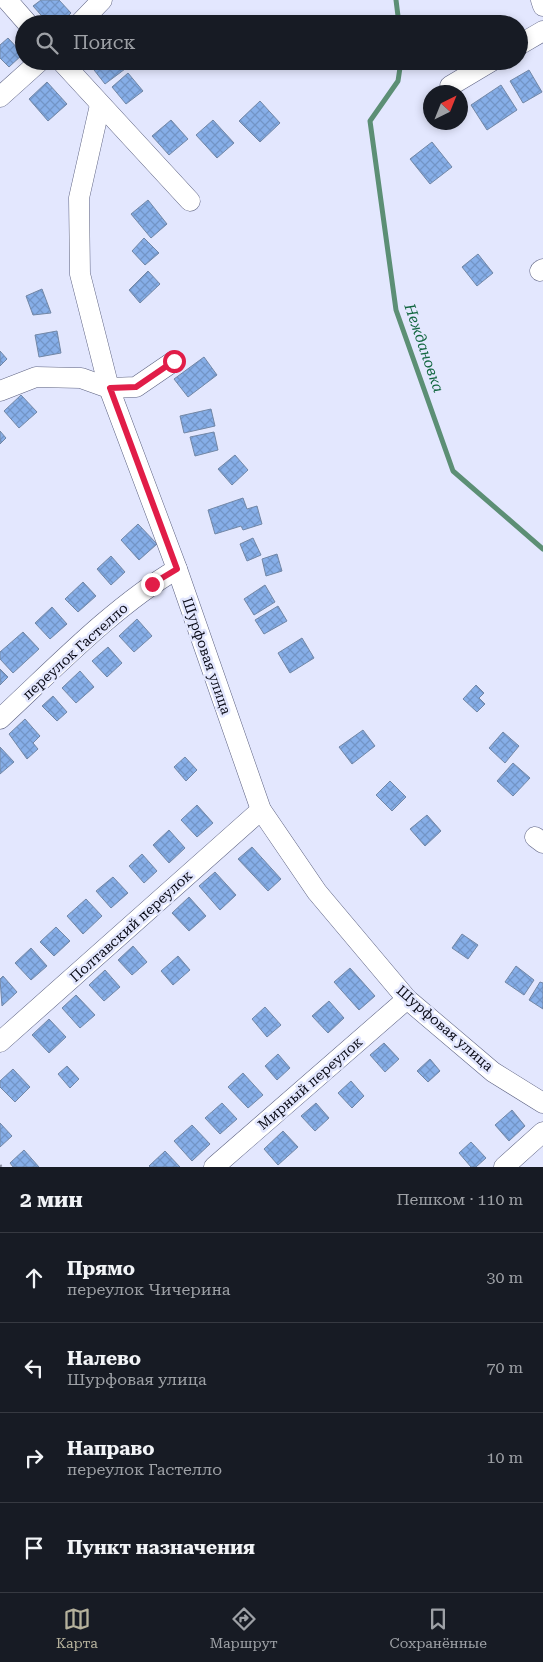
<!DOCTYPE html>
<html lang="ru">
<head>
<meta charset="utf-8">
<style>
  body { margin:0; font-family:"Roboto Serif",serif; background:#242831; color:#f1f3f6 }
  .compass { position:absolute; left:423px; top:85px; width:45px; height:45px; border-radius:50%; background:#171b24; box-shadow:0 2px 8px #0003; rotate:43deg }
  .stop { position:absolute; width:15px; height:15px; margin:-11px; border:4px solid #e11d48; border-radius:50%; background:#fff }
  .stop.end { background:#e11d48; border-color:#fff; box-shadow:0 1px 5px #0008 }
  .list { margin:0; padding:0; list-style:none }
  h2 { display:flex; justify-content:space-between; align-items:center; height:65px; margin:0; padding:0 20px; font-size:21px }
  h2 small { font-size:16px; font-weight:400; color:#9ea1a6 }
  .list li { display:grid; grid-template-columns:32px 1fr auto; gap:15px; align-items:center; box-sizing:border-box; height:90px; padding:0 20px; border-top:1px solid #363941 }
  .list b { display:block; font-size:19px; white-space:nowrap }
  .list p { margin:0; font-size:16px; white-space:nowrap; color:#9ea1a6 }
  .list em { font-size:16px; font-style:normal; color:#9ea1a6 }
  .icon { flex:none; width:28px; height:28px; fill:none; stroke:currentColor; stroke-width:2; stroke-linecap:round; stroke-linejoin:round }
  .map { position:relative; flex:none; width:543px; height:1167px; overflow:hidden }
  .search { position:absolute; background:#171b24; box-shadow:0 2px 8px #0003; left:15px; right:15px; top:15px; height:55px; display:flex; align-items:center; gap:12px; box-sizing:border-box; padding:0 18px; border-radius:28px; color:#9ea1a6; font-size:19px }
  .sheet { height:425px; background:#171b24 }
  nav { display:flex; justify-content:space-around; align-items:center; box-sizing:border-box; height:70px; border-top:1px solid #363941; background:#171b24; font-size:14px; color:#9ea1a6 }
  nav a { display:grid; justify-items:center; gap:2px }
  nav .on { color:#b5b19c }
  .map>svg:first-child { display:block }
</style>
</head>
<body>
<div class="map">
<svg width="543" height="1167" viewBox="0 0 543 1167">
  <defs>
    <pattern id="building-cross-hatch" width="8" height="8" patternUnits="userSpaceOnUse" patternTransform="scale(1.25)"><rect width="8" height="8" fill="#86aee8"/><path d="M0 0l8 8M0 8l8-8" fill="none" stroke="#7294c6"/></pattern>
  </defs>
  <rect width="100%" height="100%" fill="#e3e7fe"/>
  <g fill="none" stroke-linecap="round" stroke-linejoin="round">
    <g stroke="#5c8f75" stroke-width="5">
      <polyline points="396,0 399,24"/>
      <polyline points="401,61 398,81 370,121 396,310 453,471 543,549"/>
    </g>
  </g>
  <g fill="url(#building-cross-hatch)" stroke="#7287a6">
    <polygon points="41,0 59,0 71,13 59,24 49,24 33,6"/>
    <polygon points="8,38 23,54 9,67 0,58 0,45"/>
    <polygon points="87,61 119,61 125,69 105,84"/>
    <polygon points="273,61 295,61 294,66"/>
    <polygon points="529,70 542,92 523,103 510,81"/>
    <polygon points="128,73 143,91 126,104 112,87"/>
    <polygon points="47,82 67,104 48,121 29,99"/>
    <polygon points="501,85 517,110 487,130 471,105"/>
    <polygon points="260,101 280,123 260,142 239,121"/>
    <polygon points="171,120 188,139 169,155 152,136"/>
    <polygon points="213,120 234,143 217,158 196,135"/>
    <polygon points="432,142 452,167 430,184 410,159"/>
    <polygon points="148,200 167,224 151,238 131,214"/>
    <polygon points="144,238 159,253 145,265 132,251"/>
    <polygon points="478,254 493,273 477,286 462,267"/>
    <polygon points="148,271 160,284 140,303 129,290"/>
    <polygon points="42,289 51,313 33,315 26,296"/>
    <polygon points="57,331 61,353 39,357 35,335"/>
    <polygon points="0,351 7,359 0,366"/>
    <polygon points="204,357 217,375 188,397 174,379"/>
    <polygon points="21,395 37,412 19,428 4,411"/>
    <polygon points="211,409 215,426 184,433 180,416"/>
    <polygon points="0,431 6,438 0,444"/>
    <polygon points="214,432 218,450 195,456 190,437"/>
    <polygon points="235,455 248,470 232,485 218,469"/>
    <polygon points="243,498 247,509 257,506 262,524 243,530 241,526 215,534 208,510"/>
    <polygon points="138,524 157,544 139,560 121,540"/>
    <polygon points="253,538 261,555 247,561 240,544"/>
    <polygon points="277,554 282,571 266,576 262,559"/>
    <polygon points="111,556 125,572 111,585 97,569"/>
    <polygon points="83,582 96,596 78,612 65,599"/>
    <polygon points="265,585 275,602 254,615 244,599"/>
    <polygon points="278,606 287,621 264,634 255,620"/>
    <polygon points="52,607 67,624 50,639 35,623"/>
    <polygon points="137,619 152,636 134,652 119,636"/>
    <polygon points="23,632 39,649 13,673 0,659 0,652"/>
    <polygon points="302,638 314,658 290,673 278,653"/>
    <polygon points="108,647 122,663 107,677 92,661"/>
    <polygon points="0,669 8,677 0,685"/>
    <polygon points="80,671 94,687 76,703 62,688"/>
    <polygon points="476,685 484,693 479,698 485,704 477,712 463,699"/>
    <polygon points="53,696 67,712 57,721 42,706"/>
    <polygon points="25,719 40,736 33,743 38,749 27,759 9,734"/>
    <polygon points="363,730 375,746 352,764 339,747"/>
    <polygon points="503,732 519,746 505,763 489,748"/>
    <polygon points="0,747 14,762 0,774"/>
    <polygon points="185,757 197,770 186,781 174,767"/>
    <polygon points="513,763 530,778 513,796 497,781"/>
    <polygon points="390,781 406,797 392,811 376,795"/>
    <polygon points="197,805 213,823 197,837 181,820"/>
    <polygon points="427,815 441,831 425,846 410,829"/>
    <polygon points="169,830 185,848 169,863 153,845"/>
    <polygon points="252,847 281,879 268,891 238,859"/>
    <polygon points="142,854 157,871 144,883 129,866"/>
    <polygon points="215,872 236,895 220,910 199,886"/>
    <polygon points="113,877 128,893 111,908 96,891"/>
    <polygon points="189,897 206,916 189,931 172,913"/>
    <polygon points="86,899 102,916 83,934 67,916"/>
    <polygon points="56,927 70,941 54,956 40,942"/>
    <polygon points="462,934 478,945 468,959 452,948"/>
    <polygon points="133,946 147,962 132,975 118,960"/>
    <polygon points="31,948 47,966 31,980 15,963"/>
    <polygon points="178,956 190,970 173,985 161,971"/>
    <polygon points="516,966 534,980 524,995 505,982"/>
    <polygon points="350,968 375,996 359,1010 334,982"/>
    <polygon points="105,970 120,987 104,1001 89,985"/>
    <polygon points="3,976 17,992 2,1006 0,979"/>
    <polygon points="540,982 543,983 543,1009 529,1000"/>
    <polygon points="76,995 95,1015 80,1028 62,1008"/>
    <polygon points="329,1001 344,1018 328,1033 312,1016"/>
    <polygon points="265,1007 281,1025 267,1037 252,1019"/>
    <polygon points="49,1019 66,1037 49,1053 32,1035"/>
    <polygon points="384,1043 399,1059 385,1072 370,1055"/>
    <polygon points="278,1054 290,1068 277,1080 265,1066"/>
    <polygon points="430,1059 440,1071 428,1082 417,1071"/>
    <polygon points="67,1066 79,1079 70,1088 58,1074"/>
    <polygon points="13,1069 30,1087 15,1102 0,1087 0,1081"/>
    <polygon points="243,1073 263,1095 248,1108 228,1087"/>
    <polygon points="351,1081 364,1096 352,1108 338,1093"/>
    <polygon points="222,1103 237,1119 220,1134 205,1118"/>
    <polygon points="316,1103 329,1118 315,1131 301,1116"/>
    <polygon points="512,1110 525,1126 509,1141 495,1125"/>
    <polygon points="0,1123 12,1136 0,1147"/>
    <polygon points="192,1125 210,1144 192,1161 174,1141"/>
    <polygon points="283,1131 298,1147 278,1165 264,1149"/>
    <polygon points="471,1142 486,1158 476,1167 471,1167 459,1153"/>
    <polygon points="24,1150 39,1167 13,1167 10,1163"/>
    <polygon points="165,1151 180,1167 150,1167 149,1166"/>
  </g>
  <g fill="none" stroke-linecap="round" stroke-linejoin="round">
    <defs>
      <g id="street">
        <polyline points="7,0 28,24"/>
        <polyline points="541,0 543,6"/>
        <polyline points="79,24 102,0"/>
        <polyline points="519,45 543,31"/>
        <polyline points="61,61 190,201"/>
        <polyline points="450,86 492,61"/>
        <polyline points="0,97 40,61"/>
        <polyline points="100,105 79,198 80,274 109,388 177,569 261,810 317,892 407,999 493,1072 543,1103"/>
        <polyline points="540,271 543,269"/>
        <polyline points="0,391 36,377 81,378 109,388 136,387 174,361"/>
        <path d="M0,719C55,668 113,607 177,569"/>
        <polyline points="535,837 543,843"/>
        <polyline points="0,1042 261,810"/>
        <polyline points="214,1167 407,999"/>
        <polyline points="504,1167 543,1132"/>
      </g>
    </defs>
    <use href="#street" stroke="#5c6181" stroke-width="21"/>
    <polyline stroke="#8b8ea0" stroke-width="3" stroke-dasharray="4 2.5" stroke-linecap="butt" points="0,1165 1,1167"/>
    <use href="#street" stroke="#fff" stroke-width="20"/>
  </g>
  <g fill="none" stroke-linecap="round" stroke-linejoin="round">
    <polyline stroke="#e11d48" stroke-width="6" points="152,584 177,569 110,388 136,387 174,361"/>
  </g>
  <g text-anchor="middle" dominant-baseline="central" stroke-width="5" stroke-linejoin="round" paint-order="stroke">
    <g font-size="14" fill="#0a0b17" stroke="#e3e7fe">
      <text transform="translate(75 651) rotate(-42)">переулок Гастелло</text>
      <text transform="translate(207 656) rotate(71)">Шурфовая улица</text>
      <text transform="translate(131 926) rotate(-42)">Полтавский переулок</text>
      <text transform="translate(445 1028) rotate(41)">Шурфовая улица</text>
      <text transform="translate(310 1083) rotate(-41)">Мирный переулок</text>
    </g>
    <g font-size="15" font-style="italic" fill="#11663f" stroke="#e3e7fe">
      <text transform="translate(424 348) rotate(71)">Неждановка</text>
    </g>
  </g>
</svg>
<svg class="compass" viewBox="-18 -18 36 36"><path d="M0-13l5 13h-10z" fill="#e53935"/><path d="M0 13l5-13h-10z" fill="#9ea1a6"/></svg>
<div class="stop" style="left:174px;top:361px"></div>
<div class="stop end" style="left:152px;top:584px"></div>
<div class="search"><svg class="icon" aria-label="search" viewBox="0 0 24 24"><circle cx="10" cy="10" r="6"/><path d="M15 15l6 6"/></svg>Поиск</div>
</div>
<section class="sheet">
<h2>2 мин<small>Пешком · 110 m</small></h2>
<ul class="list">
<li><svg class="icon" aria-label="ahead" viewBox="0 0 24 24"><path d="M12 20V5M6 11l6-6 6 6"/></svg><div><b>Прямо</b><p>переулок Чичерина</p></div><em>30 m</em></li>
<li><svg class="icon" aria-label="left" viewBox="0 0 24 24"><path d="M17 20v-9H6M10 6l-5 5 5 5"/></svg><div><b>Налево</b><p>Шурфовая улица</p></div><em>70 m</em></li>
<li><svg class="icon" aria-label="right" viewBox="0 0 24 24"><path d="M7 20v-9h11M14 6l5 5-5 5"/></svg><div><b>Направо</b><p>переулок Гастелло</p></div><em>10 m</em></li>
<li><svg class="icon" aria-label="arrive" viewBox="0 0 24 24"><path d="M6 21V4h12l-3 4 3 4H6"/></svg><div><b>Пункт назначения</b></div></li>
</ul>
</section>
<nav>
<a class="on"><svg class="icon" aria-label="map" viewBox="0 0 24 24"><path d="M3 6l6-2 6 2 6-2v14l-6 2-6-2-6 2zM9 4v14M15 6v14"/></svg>Карта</a>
<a><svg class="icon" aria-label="directions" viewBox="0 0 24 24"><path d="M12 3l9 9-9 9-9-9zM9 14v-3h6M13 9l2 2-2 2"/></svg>Маршрут</a>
<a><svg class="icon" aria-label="saved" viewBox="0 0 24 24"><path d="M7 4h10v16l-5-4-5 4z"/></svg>Сохранённые</a>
</nav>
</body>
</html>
